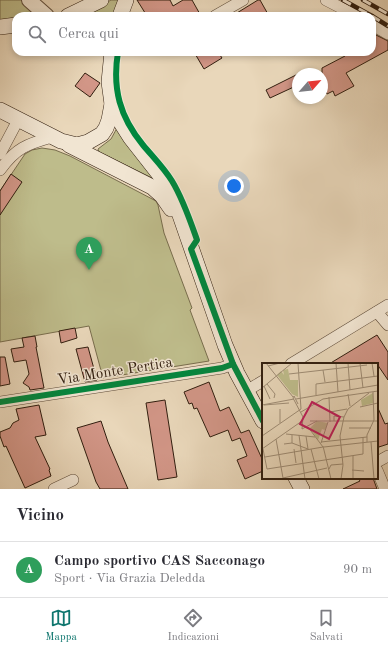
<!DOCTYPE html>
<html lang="it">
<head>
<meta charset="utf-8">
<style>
  body { margin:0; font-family:"Old Standard TT",serif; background:#f2f2f3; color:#2b2b33 }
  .compass { position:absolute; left:292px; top:68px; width:36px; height:36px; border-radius:50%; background:#fff; box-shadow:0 2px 6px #0003; rotate:62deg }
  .you { position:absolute; left:234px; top:186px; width:14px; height:14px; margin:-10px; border:3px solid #fff; border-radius:50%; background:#1a73e8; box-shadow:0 0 0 6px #1a73e833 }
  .badge { display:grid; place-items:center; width:26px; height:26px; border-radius:50%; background:#0f766e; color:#fff; font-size:13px; font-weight:700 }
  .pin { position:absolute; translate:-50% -33px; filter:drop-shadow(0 1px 2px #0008) }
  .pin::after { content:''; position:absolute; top:21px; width:14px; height:12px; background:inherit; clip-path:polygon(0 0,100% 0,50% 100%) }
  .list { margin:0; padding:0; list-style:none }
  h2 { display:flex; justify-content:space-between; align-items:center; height:52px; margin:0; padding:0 16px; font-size:17px }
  h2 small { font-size:13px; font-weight:400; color:#7c7c81 }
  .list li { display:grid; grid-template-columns:26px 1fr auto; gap:12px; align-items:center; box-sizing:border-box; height:56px; padding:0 16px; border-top:1px solid #e1e1e2 }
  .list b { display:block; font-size:15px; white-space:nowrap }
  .list p { margin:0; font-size:13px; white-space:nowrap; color:#7c7c81 }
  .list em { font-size:13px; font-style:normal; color:#7c7c81 }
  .icon { flex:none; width:22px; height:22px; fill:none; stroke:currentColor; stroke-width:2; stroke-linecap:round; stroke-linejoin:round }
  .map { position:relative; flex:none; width:388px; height:489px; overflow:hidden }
  .search { position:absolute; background:#fff; box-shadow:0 2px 6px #0003; left:12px; right:12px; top:12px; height:44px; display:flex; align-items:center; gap:10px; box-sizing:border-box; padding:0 14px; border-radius:12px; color:#7c7c81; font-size:15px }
  .sheet { height:108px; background:#fff }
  nav { display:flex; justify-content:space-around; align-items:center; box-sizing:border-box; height:56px; border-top:1px solid #e1e1e2; background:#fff; font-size:11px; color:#7c7c81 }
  nav a { display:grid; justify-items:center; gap:2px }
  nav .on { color:#0f766e }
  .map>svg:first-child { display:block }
</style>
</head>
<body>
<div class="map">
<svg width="388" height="489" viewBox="0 0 388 489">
  <rect width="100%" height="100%" fill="#e9d7ba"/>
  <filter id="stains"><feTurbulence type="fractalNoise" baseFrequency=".005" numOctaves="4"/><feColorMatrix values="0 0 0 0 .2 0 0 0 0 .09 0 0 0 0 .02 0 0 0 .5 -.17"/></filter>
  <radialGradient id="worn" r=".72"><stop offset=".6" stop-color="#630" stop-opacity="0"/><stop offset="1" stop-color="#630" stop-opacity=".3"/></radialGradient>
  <g fill="#bebc8b" stroke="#786d4d">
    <polygon points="0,0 23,0 33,13 32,15 16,16 16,18 0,20"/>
    <polygon points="111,0 122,0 117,16 83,16"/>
    <polygon points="117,128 154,179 99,152 98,149 111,139"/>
    <polygon points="42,148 55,150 70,156 156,201 158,205 164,233 192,308 190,310 209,361 103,378 89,326 0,342 0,191 25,154 32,150"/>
  </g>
  <g fill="#d29687" stroke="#311e0f">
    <polygon points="137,0 170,0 173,6 183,0 192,0 201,16 147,16"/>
    <polygon points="258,0 260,0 269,16 232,16"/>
    <polygon points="372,33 388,41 388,50 346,73 354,86 335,96 333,91 327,94 322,86 322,68 345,56 343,52 372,52"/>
    <polygon points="194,52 218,52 222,58 204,69"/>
    <polygon points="85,73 100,83 90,97 75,86"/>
    <polygon points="298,74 298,85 270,98 266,90"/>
    <polygon points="11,174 22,182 0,215 0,191"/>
    <polygon points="75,328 77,338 61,343 59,331"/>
    <polygon points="377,335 388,352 388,380 377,364 329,364"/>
    <polygon points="35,336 37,347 36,347 44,388 30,390 29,387 23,383 29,374 26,360 14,362 11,349 24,347 22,338"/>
    <polygon points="88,347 97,380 85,382 76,349"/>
    <polygon points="0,357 5,357 10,384 0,386"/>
    <polygon points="209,382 220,411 229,407 241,433 249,430 263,461 263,471 245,479 237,460 247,456 240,438 232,441 228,430 210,437 197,408 194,409 192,403 189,404 184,392"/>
    <polygon points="165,400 177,477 158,480 146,403"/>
    <polygon points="39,405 46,435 35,437 50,469 49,470 51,476 25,488 6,446 4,447 0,436 0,432 10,428 13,423 19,420 16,409"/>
    <polygon points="377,406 385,424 388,423 388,444 379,447 377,442"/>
    <polygon points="101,421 108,442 128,489 100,489 96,482 77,428"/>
    <polygon points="358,478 373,478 377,489 343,489 360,481"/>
  </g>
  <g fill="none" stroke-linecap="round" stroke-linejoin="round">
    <defs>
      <g id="minor">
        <polyline points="326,0 357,16"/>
        <polyline points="215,16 243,0"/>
        <polyline points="372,25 388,34"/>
        <polyline points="0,154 18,120"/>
        <path d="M0,170C16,148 27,144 52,137"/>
        <polyline points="377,312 388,325"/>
        <polyline points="291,364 388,305"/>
        <polyline points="246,391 263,381"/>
        <polyline points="0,402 222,368 233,364"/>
        <polyline points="377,462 388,456"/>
        <polyline points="377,470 385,489"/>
        <polyline points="54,489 73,480"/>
      </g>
      <polyline id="tertiary" points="29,0 47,16"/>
      <g id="secondary">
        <polyline points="68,16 101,0"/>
        <polyline points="120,16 126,0"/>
        <polyline points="0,27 16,25"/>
        <polyline points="112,104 118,118 130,137 159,174 174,198 225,345 237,373 263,421"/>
        <polyline points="0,110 61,141 77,145 88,142 102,134 106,128 109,120 112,104 109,82 112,52"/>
        <polyline points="69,145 152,187 162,196 171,209"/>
        <polyline points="296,478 302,489"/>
      </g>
    </defs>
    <use href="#minor" stroke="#5f4c3a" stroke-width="12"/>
    <use href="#tertiary" stroke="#5f4c3a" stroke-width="16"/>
    <use href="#secondary" stroke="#311e0f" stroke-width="16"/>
    <use href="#minor" stroke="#f1e5d2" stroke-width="11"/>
    <use href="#tertiary" stroke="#f1e5d2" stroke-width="14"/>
    <use href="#secondary" stroke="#f1e5d2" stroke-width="15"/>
    <defs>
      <g id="rail">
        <polyline points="343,0 372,16"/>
        <polyline points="363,0 388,14"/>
        <polyline points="372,16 388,26"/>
      </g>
    </defs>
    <use href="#rail" stroke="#311e0f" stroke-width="4.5"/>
    <use href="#rail" stroke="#f1e5d2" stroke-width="3" stroke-dasharray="9" stroke-linecap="butt"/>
    <defs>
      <g id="cycleway">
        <path d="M118,52C112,89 120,117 143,145C153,157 164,168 172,181C183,199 190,220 197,240L191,249L233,364L263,421"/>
        <polyline points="0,402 222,368 233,364"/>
      </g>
    </defs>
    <use href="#cycleway" stroke="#f1e5d2" stroke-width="8"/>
    <use href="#cycleway" stroke="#00873e" stroke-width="6"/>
  </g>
  <g text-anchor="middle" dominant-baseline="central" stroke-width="3" stroke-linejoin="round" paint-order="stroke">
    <g font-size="15" fill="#311e0f" stroke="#f1e5d2">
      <text transform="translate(115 372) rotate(-9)">Via Monte Pertica</text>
    </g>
  </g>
  <g transform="translate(262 363)">
    <rect width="116" height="116" fill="#e9d7ba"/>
    <path d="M26,6L28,17H36V34L30,31L15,12L19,8L22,12L21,7ZM111,30V40L100,43L99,37ZM55,58L66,60L63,67L60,66L56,77L48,65Z" fill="#bebc8b"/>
    <path fill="none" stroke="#9f8d76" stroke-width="1" d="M4,0L31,34M74,0L76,29M86,0L88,27M98,0L101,25M110,0L112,13M6,3L18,0M61,7L63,19M27,11L105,2M5,21L13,31L12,35M2,23L8,36M0,25L30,0M86,31L88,43M54,32V21L116,13M67,34L68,59M34,36L116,22M36,41L32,33L31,35L41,54L40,66L55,58M0,42L32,36M2,42L27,40M98,44L116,40M18,46V60M39,49L61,36L116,28M68,49L85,46M48,58H116M72,58V53L82,54M87,65H109M24,71L53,74M37,72L43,116M0,73L39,46L36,0M44,73L46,86M14,76L21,115M59,79L105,74M105,79V72L112,57L111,29M109,79L112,116M30,80L46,86M59,80L66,59M22,81L30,80V72M61,83L69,116M62,84L116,78M0,86L40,58M1,86L5,106L101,91V74M32,86L34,100M49,86L57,116M91,93V116M3,94L61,84L46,64M67,106L69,102L81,101M90,107L102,108M21,115L65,105M79,116L81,102L78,73L82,54L86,46L107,30"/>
    <path fill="#c2185b" fill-opacity="0.15" stroke="#c2185b" stroke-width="2" d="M50,39L78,54L67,76L38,61Z"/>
    <rect width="116" height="116" fill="none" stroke="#311e0f" stroke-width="2"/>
  </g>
  <rect width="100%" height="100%" filter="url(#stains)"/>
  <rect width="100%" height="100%" fill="url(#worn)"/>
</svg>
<svg class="compass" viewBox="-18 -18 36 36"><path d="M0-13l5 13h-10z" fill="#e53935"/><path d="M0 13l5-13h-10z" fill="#7c7c81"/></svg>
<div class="you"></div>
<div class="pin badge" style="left:89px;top:270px;background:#2e9e5b">A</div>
<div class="search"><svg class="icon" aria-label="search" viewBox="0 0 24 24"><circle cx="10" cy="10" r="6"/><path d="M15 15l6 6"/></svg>Cerca qui</div>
</div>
<section class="sheet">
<h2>Vicino<small></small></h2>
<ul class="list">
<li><span class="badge" style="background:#2e9e5b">A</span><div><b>Campo sportivo CAS Sacconago</b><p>Sport · Via Grazia Deledda</p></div><em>90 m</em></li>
</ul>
</section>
<nav>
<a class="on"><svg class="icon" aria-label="map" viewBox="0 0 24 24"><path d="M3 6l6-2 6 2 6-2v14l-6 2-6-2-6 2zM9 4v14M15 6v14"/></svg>Mappa</a>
<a><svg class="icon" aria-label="directions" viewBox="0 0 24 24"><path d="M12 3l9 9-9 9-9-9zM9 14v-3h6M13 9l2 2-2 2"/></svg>Indicazioni</a>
<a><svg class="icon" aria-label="saved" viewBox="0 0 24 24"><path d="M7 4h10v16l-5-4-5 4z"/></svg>Salvati</a>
</nav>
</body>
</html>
